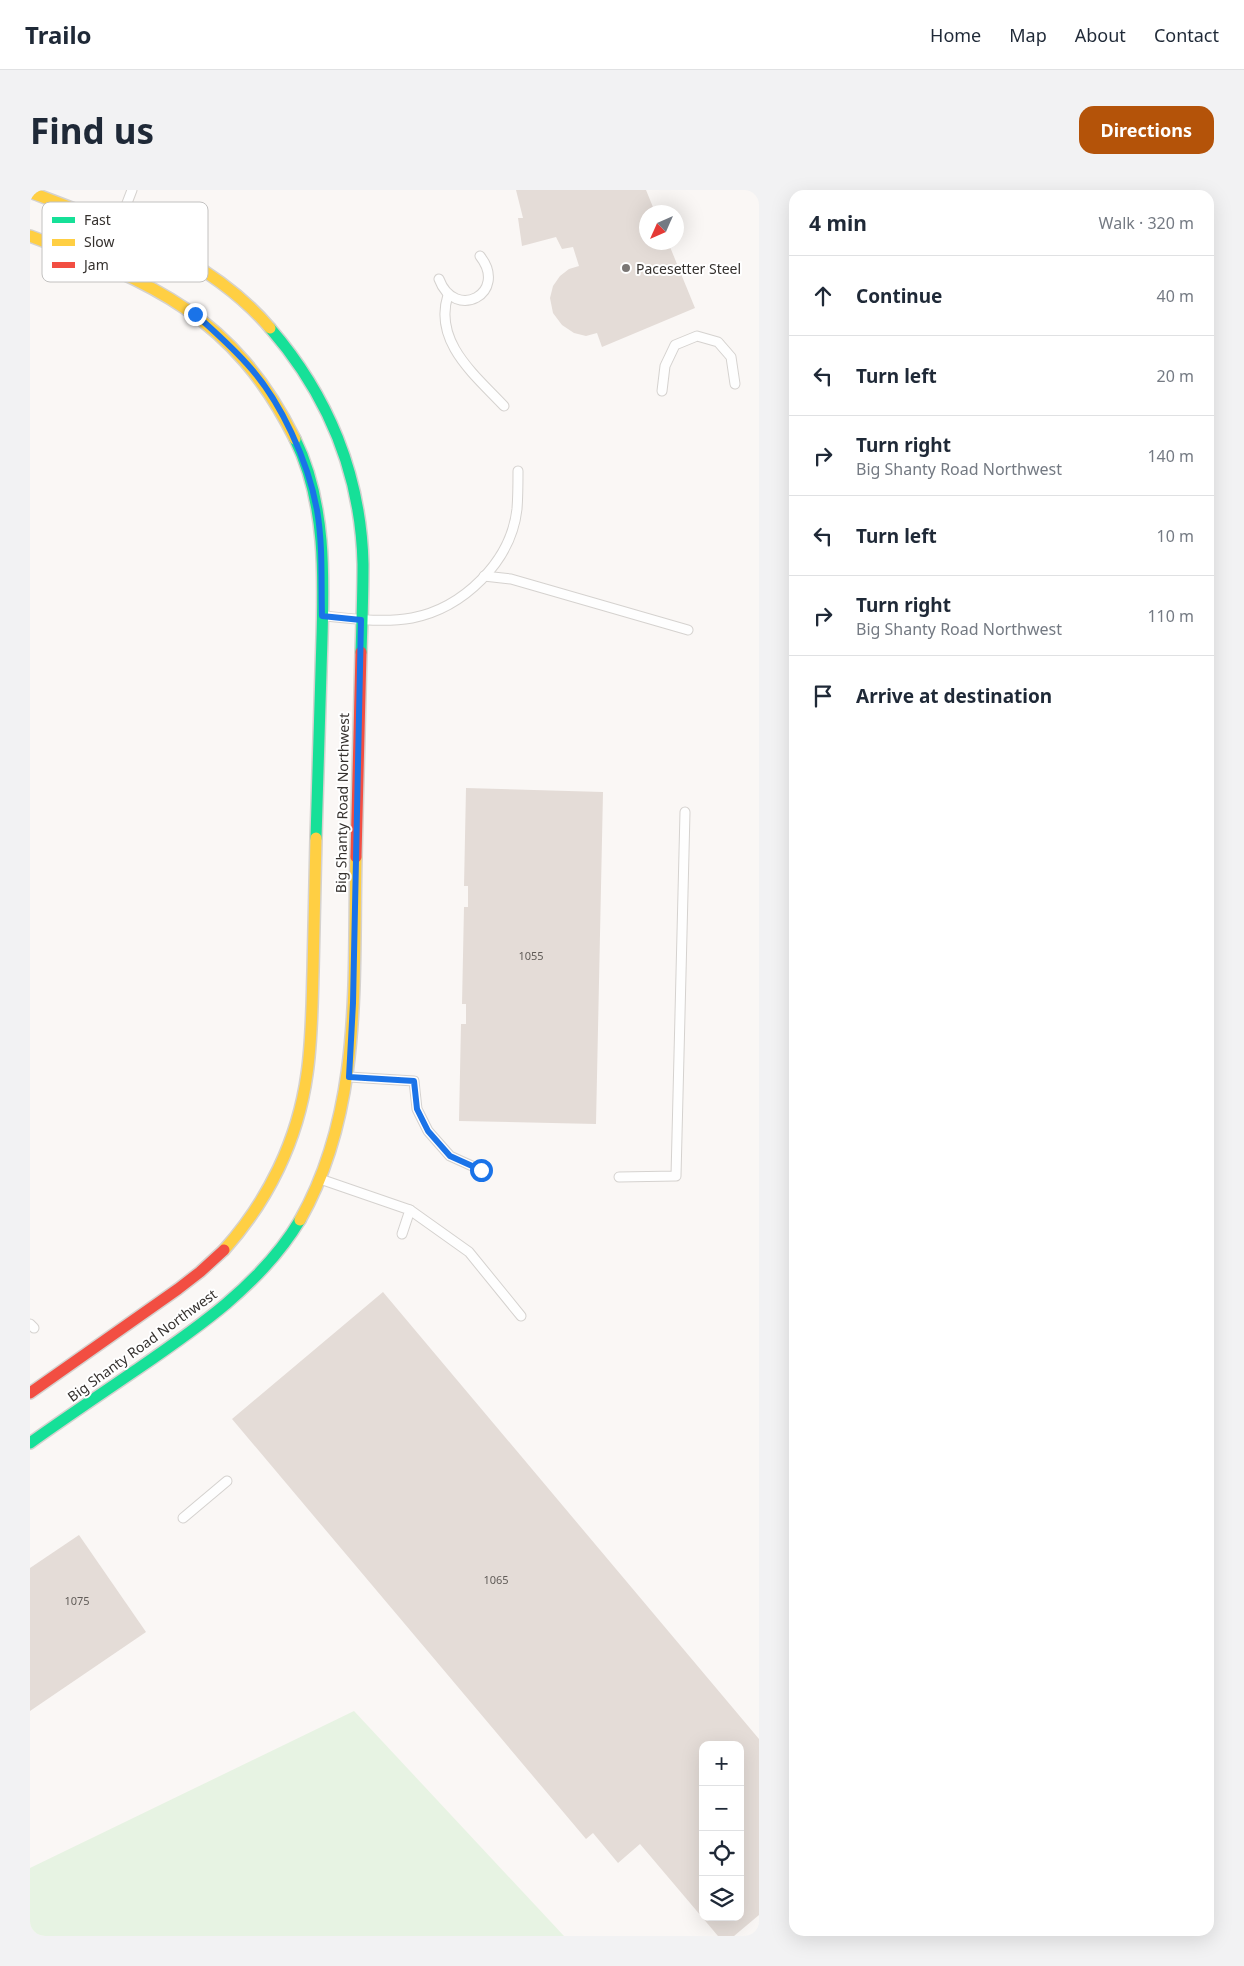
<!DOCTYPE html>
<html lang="en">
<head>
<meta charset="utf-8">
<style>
  body { margin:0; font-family:"Noto Sans",sans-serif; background:#f2f2f3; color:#1f2937 }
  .controls { position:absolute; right:15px; bottom:15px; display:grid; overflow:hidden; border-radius:10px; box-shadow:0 5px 20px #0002 }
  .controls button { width:45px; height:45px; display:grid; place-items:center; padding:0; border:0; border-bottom:1px solid #e0e1e3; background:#fff; color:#1f2937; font:25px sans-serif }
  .compass { position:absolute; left:609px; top:15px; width:45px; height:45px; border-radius:50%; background:#fff; box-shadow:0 5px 20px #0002; rotate:225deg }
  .stop { position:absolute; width:15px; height:15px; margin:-11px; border:4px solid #1a73e8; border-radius:50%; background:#fff }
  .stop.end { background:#1a73e8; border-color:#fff; box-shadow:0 1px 5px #0008 }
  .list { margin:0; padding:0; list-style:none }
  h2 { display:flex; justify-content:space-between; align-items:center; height:65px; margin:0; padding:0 20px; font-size:21px }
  h2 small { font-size:16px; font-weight:400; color:#747a83 }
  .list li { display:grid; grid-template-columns:32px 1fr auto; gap:15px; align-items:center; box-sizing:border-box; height:80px; padding:0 20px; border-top:1px solid #e0e1e3 }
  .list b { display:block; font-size:19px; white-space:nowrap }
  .list p { margin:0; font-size:16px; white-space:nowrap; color:#747a83 }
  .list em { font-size:16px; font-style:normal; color:#747a83 }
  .icon { flex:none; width:28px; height:28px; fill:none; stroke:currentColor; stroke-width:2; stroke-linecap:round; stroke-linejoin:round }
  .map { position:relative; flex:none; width:729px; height:1746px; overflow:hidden; border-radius:15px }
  header { display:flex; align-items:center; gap:30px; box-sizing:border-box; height:70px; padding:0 25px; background:#fff; border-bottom:1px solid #e0e1e3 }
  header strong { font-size:24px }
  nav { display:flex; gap:28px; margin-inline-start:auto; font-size:18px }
  .intro { display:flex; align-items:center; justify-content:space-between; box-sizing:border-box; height:120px; padding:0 30px }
  h1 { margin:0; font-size:35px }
  .button { padding:12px 22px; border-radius:15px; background:#b45309; color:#fff; font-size:18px; font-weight:700 }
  main { display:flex; gap:30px; padding:0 30px }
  aside { flex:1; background:#fff; border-radius:15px; box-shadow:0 5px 20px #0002 }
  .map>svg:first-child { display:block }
</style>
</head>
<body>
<header>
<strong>Trailo</strong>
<nav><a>Home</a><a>Map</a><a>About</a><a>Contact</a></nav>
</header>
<div class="intro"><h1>Find us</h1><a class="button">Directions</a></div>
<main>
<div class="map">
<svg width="729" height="1746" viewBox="0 0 729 1746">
  <rect width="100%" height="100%" fill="#faf7f5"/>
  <polygon fill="#e7f3e3" points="324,1521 534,1746 0,1746 0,1678"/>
  <g fill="#e4dcd7" fill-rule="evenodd">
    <polygon points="486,0 616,0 625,22 616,22 616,52 638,52 665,118 572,157 567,143 556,146 544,143 532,135 523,123 520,108 523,96 530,86 539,79 549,76 543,57 532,59 526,47 492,56 488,28 493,28"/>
    <polygon points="436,598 573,602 566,934 429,931 431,834 436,834 436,814 432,814 434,717 438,717 438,696 434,696"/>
    <path d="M353,1102L729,1549V1725L704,1746H688L610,1654L588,1673L563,1643L556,1649L202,1229ZM673,1555H710V1727H673Z"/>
    <polygon points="49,1345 116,1442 0,1521 0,1378"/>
  </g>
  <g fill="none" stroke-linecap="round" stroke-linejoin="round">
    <defs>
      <g id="lane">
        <polyline points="89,34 102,0"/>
        <path d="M409,89C425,132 479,103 450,66"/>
        <path d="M418,105C403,152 445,185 474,216"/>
        <polyline points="632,201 635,176 645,155 667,146 688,152 701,167 705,194"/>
        <polyline points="454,386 481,389 658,440"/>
        <path d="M295,426C324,429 354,433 382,428C433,418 481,372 487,319C488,306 488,293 488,281"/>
        <polyline points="319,887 384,891 387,919 398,941 420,966 451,980"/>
        <polyline points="589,987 646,986 655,622"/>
        <polyline points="293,990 380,1020 372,1044"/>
        <polyline points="380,1020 439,1062 491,1126"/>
        <polyline points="0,1134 4,1138"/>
        <polyline points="153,1328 197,1291"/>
      </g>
      <g id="fast">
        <path d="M240,138C298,205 331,285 333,374C333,403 332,433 331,462"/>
        <path d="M265,249C300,320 293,404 291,481C289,537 288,592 286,648"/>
        <path d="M0,1253C35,1228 71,1204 106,1180C166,1139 232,1094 270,1030"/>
      </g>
      <g id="slow">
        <path d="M0,2C85,35 179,66 240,138"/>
        <path d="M0,46C122,92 204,126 265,249"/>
        <path d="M270,1030C333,919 323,790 326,667"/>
        <path d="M194,1060C238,1011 268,950 277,884C282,850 282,815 283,781C284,737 285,692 286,648"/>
      </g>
      <g id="jam">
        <polyline points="326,667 331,462"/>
        <polyline points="0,1203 148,1099 170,1082 194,1060"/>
      </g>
    </defs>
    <use href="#lane" stroke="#d5d2cf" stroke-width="11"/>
    <use href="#fast" stroke="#d5d2cf" stroke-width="14"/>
    <use href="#slow" stroke="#d5d2cf" stroke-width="14"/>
    <use href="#jam" stroke="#d5d2cf" stroke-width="14"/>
    <use href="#lane" stroke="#fefefe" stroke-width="9"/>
    <use href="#fast" stroke="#16e098" stroke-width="11"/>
    <use href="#slow" stroke="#ffcf43" stroke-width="11"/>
    <use href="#jam" stroke="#f24e42" stroke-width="11"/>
  </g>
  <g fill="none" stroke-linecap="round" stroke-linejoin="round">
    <path stroke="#1a73e8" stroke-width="6" d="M165,124C183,140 201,156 217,174C251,211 278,271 287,320C293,355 291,391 292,426L331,430L323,813L319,887L384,891L387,919L398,941L420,966L451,980"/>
  </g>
  <circle fill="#7a7674" stroke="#fff" stroke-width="2" cx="596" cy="78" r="5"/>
  <g text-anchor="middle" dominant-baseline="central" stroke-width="4" stroke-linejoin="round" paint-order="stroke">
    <g font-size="11" fill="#615c58">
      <text x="501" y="765">1055</text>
      <text x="466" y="1389">1065</text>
      <text x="47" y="1410">1075</text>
    </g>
    <g font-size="14" fill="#35312e" stroke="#fff" text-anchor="start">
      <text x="606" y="78">Pacesetter Steel</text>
    </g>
    <g font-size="14" fill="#35312e" stroke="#fff">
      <text transform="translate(312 613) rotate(-89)">Big Shanty Road Northwest</text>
      <text transform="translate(112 1155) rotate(-36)">Big Shanty Road Northwest</text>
    </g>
  </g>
  <rect x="12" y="12" width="166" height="80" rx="8" fill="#fff" stroke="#c2c1c0" stroke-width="1"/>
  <rect x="22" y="27" width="23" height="6" fill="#16e098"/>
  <rect x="22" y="49" width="23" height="7" fill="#ffcf43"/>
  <rect x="22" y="72" width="23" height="6" fill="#f24e42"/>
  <g font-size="14" fill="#35312e">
    <text x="54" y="35">Fast</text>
    <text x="54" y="57">Slow</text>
    <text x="54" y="80">Jam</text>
  </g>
</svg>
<div class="controls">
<button>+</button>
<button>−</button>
<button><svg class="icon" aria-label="locate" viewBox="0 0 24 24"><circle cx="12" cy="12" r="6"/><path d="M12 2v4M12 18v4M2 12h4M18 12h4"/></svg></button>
<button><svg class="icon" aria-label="layers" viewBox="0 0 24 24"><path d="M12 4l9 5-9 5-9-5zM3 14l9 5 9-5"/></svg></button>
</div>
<svg class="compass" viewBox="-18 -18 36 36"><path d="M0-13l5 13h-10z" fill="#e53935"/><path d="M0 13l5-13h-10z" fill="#747a83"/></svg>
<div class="stop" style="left:451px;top:980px"></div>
<div class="stop end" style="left:165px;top:124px"></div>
</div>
<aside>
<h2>4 min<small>Walk · 320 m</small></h2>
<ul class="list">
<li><svg class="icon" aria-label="ahead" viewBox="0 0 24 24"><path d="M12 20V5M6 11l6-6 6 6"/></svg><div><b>Continue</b></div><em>40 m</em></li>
<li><svg class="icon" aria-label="left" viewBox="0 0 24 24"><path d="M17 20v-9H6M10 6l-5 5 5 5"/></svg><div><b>Turn left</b></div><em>20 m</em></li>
<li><svg class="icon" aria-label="right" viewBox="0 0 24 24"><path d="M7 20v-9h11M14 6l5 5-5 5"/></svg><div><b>Turn right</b><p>Big Shanty Road Northwest</p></div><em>140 m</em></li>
<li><svg class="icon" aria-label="left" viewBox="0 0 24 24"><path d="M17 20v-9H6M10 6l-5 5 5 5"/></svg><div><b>Turn left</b></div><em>10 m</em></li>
<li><svg class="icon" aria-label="right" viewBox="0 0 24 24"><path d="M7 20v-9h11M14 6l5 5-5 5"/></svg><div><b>Turn right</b><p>Big Shanty Road Northwest</p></div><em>110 m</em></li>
<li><svg class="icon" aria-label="arrive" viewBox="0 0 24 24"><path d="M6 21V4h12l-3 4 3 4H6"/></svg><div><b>Arrive at destination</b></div></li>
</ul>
</aside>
</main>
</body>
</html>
